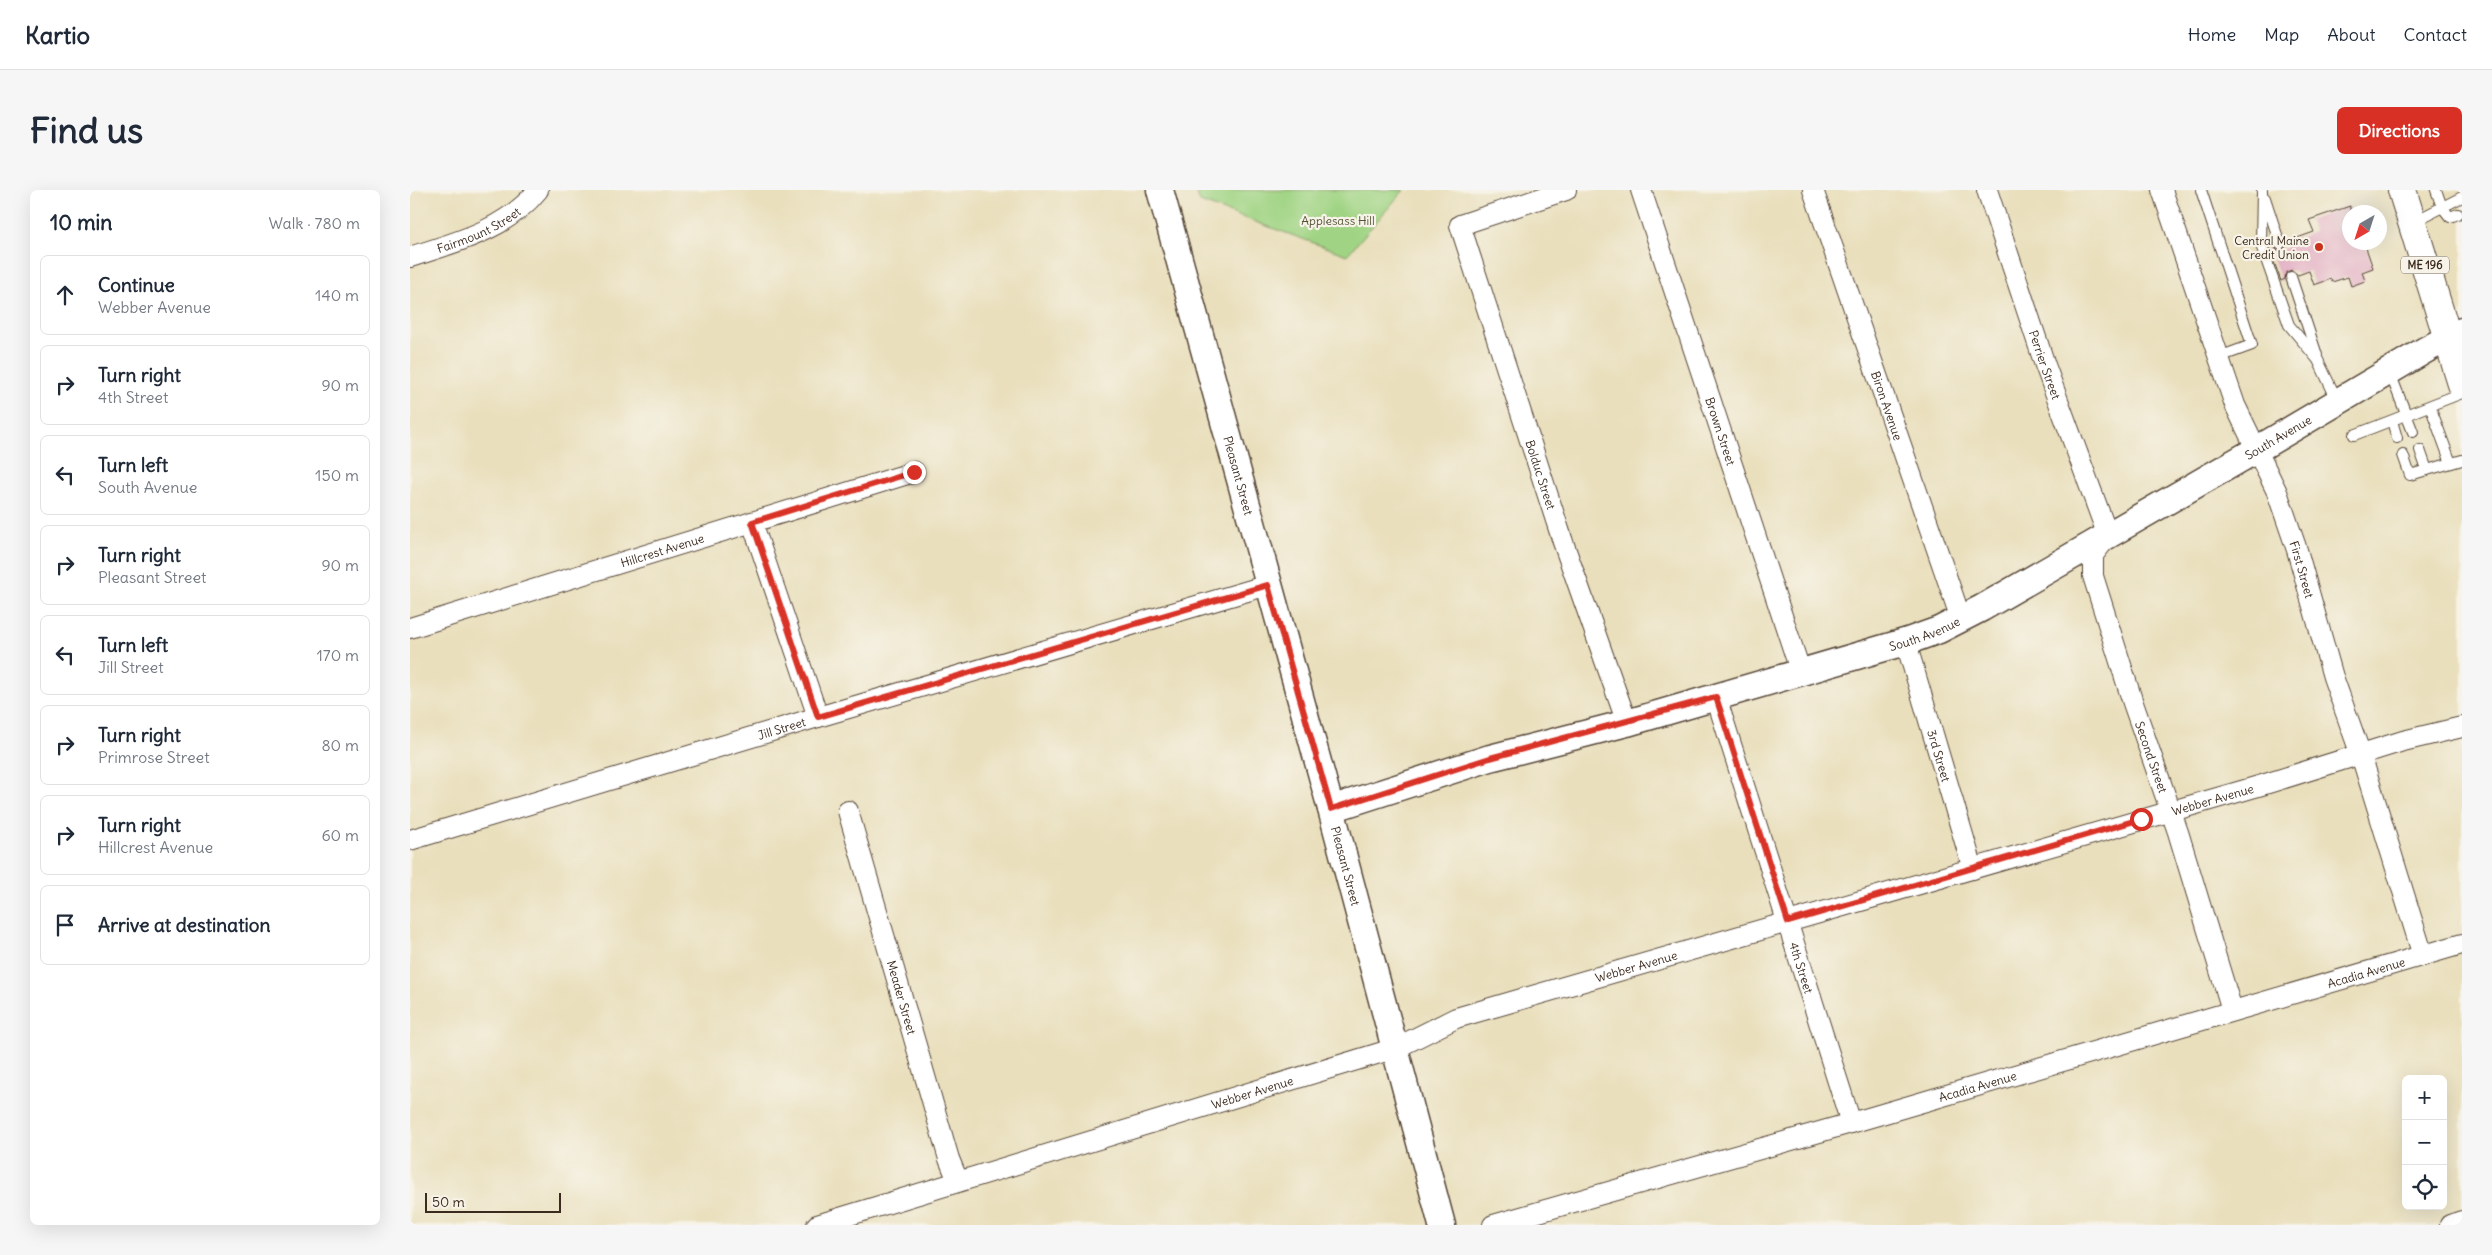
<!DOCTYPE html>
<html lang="en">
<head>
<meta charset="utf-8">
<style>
  body { margin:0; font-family:Delius,sans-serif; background:#f6f6f7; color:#1f2937 }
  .controls { position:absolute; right:15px; bottom:15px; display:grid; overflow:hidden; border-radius:8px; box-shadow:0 5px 20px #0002 }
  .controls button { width:45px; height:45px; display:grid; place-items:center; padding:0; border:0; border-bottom:1px solid #e0e1e3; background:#fff; color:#1f2937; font:25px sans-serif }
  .compass { position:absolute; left:1932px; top:15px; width:45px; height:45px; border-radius:50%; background:#fff; box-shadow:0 5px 20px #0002; rotate:219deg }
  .scale { position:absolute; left:15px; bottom:12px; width:136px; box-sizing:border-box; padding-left:5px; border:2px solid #3b2a1e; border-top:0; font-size:14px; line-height:18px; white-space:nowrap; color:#3b2a1e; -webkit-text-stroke:4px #f7f3e8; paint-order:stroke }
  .stop { position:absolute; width:15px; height:15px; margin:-11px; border:4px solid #d93025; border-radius:50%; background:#fff }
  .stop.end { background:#d93025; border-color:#fff; box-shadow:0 1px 5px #0008 }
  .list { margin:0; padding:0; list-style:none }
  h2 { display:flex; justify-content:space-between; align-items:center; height:65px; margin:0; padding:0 20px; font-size:21px }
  h2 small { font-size:16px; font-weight:400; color:#747a83 }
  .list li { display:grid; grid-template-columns:32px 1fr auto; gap:15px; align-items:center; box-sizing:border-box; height:80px; margin:0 10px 10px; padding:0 10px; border:1px solid #e0e1e3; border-radius:8px }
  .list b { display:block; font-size:19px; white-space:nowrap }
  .list p { margin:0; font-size:16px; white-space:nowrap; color:#747a83 }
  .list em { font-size:16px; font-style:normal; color:#747a83 }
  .icon { flex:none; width:28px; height:28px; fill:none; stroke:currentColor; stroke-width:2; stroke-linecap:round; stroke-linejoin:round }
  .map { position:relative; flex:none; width:2052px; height:1035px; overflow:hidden; border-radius:8px }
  header { display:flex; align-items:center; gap:30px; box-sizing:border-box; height:70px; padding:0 25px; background:#fff; border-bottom:1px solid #e0e1e3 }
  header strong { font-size:24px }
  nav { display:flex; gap:28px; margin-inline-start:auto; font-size:18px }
  .intro { display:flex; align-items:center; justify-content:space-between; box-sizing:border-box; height:120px; padding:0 30px }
  h1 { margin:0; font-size:35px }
  .button { padding:12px 22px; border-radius:8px; background:#d93025; color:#fff; font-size:18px; font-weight:700 }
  main { display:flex; gap:30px; padding:0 30px }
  aside { flex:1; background:#fff; border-radius:8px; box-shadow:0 5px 20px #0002 }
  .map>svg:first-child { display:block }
</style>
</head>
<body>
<header>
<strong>Kartio</strong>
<nav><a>Home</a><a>Map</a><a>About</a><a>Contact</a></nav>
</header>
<div class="intro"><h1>Find us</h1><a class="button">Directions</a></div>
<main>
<aside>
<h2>10 min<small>Walk · 780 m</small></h2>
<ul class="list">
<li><svg class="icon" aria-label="ahead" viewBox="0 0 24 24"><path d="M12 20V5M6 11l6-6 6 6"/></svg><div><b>Continue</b><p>Webber Avenue</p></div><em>140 m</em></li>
<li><svg class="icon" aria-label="right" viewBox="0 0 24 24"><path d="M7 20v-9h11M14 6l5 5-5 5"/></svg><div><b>Turn right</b><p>4th Street</p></div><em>90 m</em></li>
<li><svg class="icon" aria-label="left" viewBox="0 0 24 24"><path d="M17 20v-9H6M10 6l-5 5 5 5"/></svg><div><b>Turn left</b><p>South Avenue</p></div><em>150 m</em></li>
<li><svg class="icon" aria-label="right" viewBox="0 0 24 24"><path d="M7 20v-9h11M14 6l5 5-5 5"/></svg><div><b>Turn right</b><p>Pleasant Street</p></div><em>90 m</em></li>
<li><svg class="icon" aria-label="left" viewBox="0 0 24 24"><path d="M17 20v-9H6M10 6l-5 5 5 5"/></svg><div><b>Turn left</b><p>Jill Street</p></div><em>170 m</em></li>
<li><svg class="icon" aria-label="right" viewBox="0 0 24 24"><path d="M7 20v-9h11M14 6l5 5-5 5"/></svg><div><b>Turn right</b><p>Primrose Street</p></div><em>80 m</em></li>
<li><svg class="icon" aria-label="right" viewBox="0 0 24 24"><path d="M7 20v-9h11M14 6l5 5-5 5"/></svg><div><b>Turn right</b><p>Hillcrest Avenue</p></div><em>60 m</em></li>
<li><svg class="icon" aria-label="arrive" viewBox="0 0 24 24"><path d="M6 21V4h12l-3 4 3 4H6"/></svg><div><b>Arrive at destination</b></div></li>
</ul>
</aside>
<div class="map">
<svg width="2052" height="1035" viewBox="0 0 2052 1035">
  <rect width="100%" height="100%" fill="#f7f3e8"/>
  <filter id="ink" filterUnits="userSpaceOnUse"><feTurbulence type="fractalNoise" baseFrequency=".02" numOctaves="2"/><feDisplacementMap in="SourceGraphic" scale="10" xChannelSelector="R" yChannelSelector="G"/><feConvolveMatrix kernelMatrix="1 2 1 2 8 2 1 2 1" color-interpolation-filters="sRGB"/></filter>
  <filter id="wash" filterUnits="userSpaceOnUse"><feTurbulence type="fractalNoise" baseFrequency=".0096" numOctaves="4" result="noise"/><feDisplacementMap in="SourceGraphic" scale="20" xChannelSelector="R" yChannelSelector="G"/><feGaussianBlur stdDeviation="1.12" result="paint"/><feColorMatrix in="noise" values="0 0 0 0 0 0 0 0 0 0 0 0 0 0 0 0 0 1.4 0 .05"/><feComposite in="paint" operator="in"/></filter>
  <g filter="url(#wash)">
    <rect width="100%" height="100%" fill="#e9dfbc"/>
    <polygon fill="#a0d484" stroke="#6e7f51" points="785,0 994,0 937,65 790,12"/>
    <g id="blocks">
      <polygon fill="#dea0bc" points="1940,16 1940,52 1954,52 1963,78 1952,82 1955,91 1941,96 1938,87 1922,92 1921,89 1904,95 1899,81 1888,85 1882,80 1876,82 1875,89 1871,91 1859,58 1863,56 1868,61 1873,60 1877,56 1876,52 1904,42 1899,30"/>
    </g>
  </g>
  <g filter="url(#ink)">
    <use href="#blocks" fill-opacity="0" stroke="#554536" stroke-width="1"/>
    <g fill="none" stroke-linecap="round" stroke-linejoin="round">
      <defs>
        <g id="service">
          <polyline points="1791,0 1842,155 1809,167"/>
          <polyline points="1852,0 1851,55 1879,135 1908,170 1928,212"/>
          <polyline points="2026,0 2032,17 2040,27 2048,24"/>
          <polyline points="1855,8 1870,54"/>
          <polyline points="2003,32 2052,7"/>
          <polyline points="1881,87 1907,165"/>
          <polyline points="1980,183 2003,242"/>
          <polyline points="2020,216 2041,273"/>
          <polyline points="1982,231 1987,248"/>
          <polyline points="1944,245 2052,203"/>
          <polyline points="2010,260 2017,280 2052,270"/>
          <polyline points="1993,265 2000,285 2017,280"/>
        </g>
        <g id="minor">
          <path id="s1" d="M1156,0L1050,35L1153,352L1217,533"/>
          <path id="s2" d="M1231,0L1391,483"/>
          <path id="s3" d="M1403,0L1551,429"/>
          <path id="s4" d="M1577,0L1635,175L1698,346L1683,365V386L1723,513L1768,642L1822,820"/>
          <path id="s5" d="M1752,0L1825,215L1867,302L1887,360L1923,487L1951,565L2013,766"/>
          <path id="s6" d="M0,67C47,52 96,40 128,0"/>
          <polyline points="342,332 408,527"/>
          <path id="s7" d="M0,438L504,282"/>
          <path id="s8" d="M1498,451L1499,463L1563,679"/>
          <path id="s9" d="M1306,507L1441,933"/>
          <path id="s10" d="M438,621L539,969L548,991"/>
          <path id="s11" d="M0,650L408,527L858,395"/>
          <path id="s12" d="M407,1035L986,858L1046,828L1852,595L1993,551L2052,537"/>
          <path id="s13" d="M1083,1035L1441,933L2052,754"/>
          <polyline points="2040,1035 2052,1031"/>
        </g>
        <g id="tertiary">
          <path id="s14" d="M750,0L921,619L1032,1035"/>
          <path id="s15" d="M921,619L1080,568L1217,533L1498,451L1529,440L1572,418L1846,260L2017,159L2052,141"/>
        </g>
        <polyline id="trunk" points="1992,0 2052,194"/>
      </defs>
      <use href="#service" stroke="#554536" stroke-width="12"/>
      <use href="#minor" stroke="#554536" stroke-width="22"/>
      <use href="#tertiary" stroke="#554536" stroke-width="29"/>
      <use href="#trunk" stroke="#554536" stroke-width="30"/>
      <use href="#service" stroke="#fff" stroke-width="10"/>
      <use href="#minor" stroke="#fff" stroke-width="20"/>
      <use href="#tertiary" stroke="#fff" stroke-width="26"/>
      <use href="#trunk" stroke="#fff" stroke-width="28"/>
    </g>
  </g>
  <g fill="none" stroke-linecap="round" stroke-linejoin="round" filter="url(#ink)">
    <polyline stroke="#d93025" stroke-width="6" points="504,282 342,332 408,527 858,395 921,619 1080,568 1306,507 1378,732 1731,629"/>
  </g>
  <circle fill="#c8321e" stroke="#f7f3e8" stroke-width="2" cx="1909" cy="57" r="5"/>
  <g text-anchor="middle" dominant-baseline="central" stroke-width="4.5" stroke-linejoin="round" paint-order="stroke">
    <rect fill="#f7f3e8" stroke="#73665b" stroke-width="1" x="1991" y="66.5" width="48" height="17" rx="4"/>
    <g font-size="11" font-weight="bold" fill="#3b2a1e">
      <text x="2015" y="75">ME 196</text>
    </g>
    <g font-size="12" fill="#545438" stroke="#f7f3e8">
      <text x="928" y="30">Applesass Hill</text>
    </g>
    <g font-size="12" fill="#3b2a1e" stroke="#f7f3e8">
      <text stroke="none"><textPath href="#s6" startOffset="74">Fairmount Street</textPath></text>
      <text stroke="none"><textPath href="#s4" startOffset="184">Perrier Street</textPath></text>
      <text stroke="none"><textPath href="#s3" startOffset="228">Biron Avenue</textPath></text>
      <text stroke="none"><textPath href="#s2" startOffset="254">Brown Street</textPath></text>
      <text stroke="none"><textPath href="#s15" startOffset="1024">South Avenue</textPath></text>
      <text stroke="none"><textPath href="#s1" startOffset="374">Bolduc Street</textPath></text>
      <text stroke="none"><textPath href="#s14" startOffset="296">Pleasant Street</textPath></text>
      <text stroke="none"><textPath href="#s7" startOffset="264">Hillcrest Avenue</textPath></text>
      <text stroke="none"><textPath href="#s5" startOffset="405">First Street</textPath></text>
      <text stroke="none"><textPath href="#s15" startOffset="619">South Avenue</textPath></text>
      <text stroke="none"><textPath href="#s11" startOffset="388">Jill Street</textPath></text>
      <text stroke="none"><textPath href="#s8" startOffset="119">3rd Street</textPath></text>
      <text stroke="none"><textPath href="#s4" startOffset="602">Second Street</textPath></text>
      <text stroke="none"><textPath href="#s12" startOffset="1460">Webber Avenue</textPath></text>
      <text stroke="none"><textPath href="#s14" startOffset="701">Pleasant Street</textPath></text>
      <text stroke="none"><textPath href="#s12" startOffset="860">Webber Avenue</textPath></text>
      <text stroke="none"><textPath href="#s9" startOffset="284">4th Street</textPath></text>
      <text stroke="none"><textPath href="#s13" startOffset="909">Acadia Avenue</textPath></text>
      <text stroke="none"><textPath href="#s10" startOffset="194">Meader Street</textPath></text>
      <text stroke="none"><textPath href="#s13" startOffset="504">Acadia Avenue</textPath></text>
      <text stroke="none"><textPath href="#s12" startOffset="455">Webber Avenue</textPath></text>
    </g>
    <g font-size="12" fill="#3b2a1e" stroke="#f7f3e8" text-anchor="end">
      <text x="1899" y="50">Central Maine<tspan x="1899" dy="14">Credit Union</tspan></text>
    </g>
  </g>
</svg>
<div class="controls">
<button>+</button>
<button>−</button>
<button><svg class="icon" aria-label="locate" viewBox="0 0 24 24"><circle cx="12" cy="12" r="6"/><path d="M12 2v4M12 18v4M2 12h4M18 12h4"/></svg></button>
</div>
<svg class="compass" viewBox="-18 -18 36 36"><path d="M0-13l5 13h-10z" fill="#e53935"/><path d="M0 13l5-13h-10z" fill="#747a83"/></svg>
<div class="scale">50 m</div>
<div class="stop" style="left:1731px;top:629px"></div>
<div class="stop end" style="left:504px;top:282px"></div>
</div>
</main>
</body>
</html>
